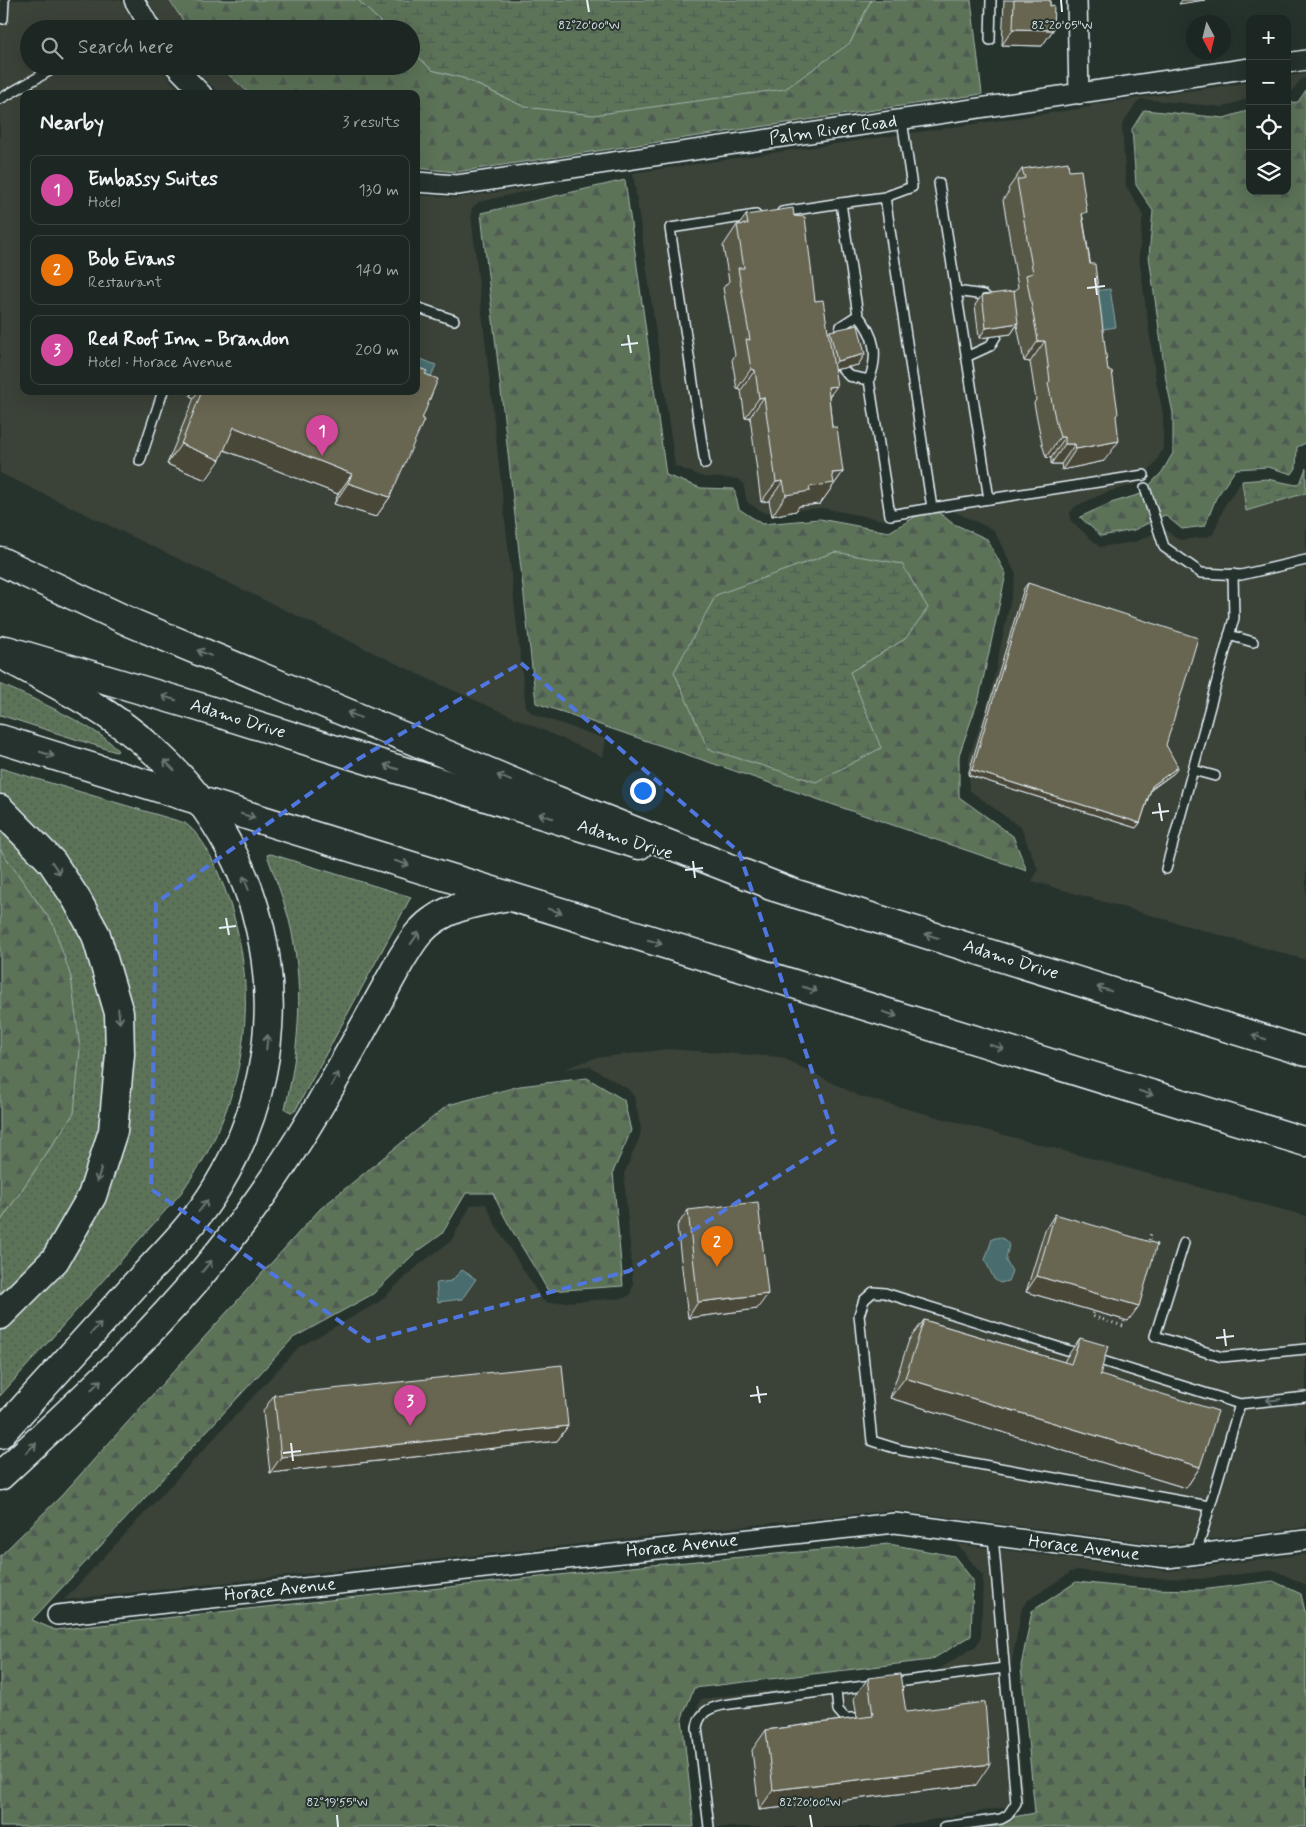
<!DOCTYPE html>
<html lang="en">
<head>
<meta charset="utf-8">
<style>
  body { margin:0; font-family:Mynerve,sans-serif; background:#29322f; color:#f1f3f6 }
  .controls { position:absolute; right:15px; top:15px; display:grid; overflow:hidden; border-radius:10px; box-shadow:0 5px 20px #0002 }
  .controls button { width:45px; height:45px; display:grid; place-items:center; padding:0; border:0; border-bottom:1px solid #3a4340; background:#1c2622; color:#f1f3f6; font:25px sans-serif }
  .compass { position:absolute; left:1186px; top:15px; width:45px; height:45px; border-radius:50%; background:#1c2622; box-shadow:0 5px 20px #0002; rotate:173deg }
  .you { position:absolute; left:642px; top:790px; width:18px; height:18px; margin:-12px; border:4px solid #fff; border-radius:50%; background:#1a73e8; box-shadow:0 0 0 8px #1a73e833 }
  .badge { display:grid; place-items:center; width:32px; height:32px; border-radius:50%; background:#bca0f2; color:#fff; font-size:16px; font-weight:700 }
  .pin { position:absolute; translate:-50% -41px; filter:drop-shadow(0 1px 2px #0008) }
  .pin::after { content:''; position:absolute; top:26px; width:18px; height:15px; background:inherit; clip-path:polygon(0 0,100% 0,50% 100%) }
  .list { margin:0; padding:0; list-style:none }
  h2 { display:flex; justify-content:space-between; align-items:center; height:65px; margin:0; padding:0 20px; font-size:21px }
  h2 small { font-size:16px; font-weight:400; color:#a0a5a5 }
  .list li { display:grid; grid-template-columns:32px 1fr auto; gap:15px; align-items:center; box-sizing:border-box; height:70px; margin:0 10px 10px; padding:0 10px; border:1px solid #3a4340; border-radius:10px }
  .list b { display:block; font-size:19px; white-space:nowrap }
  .list p { margin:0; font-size:16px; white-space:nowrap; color:#a0a5a5 }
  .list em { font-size:16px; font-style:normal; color:#a0a5a5 }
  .icon { flex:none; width:28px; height:28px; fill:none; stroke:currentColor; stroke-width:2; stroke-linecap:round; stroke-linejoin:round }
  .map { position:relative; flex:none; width:1306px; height:1827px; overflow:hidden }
  .search { position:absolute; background:#1c2622; box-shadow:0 5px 20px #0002; left:20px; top:20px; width:400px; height:55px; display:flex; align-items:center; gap:12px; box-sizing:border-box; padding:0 18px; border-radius:28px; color:#a0a5a5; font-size:19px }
  .panel { position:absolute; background:#1c2622; box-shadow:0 5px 20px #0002; left:20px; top:90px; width:400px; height:305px; border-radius:10px }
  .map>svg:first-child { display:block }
</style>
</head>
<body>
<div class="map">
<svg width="1306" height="1827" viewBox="0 0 1306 1827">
  <defs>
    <pattern id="grass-dots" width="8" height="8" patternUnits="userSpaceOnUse" patternTransform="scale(1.25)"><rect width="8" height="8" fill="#5b7359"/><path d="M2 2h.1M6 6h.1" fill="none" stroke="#4f5b51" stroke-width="1.8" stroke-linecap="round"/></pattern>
    <pattern id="forest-firs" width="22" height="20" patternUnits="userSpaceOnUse" patternTransform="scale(1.25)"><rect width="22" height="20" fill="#5b7359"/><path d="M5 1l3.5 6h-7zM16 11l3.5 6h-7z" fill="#4f5b51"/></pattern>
    <pattern id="wetland-marsh" width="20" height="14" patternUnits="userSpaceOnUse" patternTransform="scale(1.25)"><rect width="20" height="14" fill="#5b7359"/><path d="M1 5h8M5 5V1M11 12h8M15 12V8" fill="none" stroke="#4f5b51"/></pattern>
  </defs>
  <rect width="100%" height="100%" fill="#26332d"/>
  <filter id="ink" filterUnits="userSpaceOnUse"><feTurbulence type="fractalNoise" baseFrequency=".02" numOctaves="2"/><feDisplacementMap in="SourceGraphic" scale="10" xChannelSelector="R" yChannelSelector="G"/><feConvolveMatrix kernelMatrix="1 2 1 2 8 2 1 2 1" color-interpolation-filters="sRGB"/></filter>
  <g filter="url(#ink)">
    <g fill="#3a4238">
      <polygon points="0,0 121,0 137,29 29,29 29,66 161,66 170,80 184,94 24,94 24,391 416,391 416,195 456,198 556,184 479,202 472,208 471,214 526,707 533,714 606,739 603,757 441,685 0,473"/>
      <polygon points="147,0 169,0 189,29 165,29"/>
      <polygon points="191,66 219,66 250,94 220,94"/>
      <polygon points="1306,74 1306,78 1301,79 1292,92 1287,92 1287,76"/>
      <polygon points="1250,82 1250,98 1223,107 1141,99 1136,103 1122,125 1126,186 1143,214 1139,257 1156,381 1163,413 1163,449 1154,465 1136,484 1107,492 1076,506 1070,513 1070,520 1100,547 1135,542 1164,529 1180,540 1207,537 1213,534 1225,505 1242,481 1246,511 1306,493 1306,960 1032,881 1038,870 1021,828 969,790 969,757 989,700 1016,575 994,530 957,513 938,498 931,496 888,521 822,508 764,513 747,502 743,483 738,479 703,477 675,466 633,173 1091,107 1091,105"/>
      <polygon points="668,1049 781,1057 859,1096 1306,1216 1306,1527 1166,1545 893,1510 64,1600 299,1347 379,1302 420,1264 451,1241 471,1205 486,1204 497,1228 543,1301 549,1303 624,1298 630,1295 633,1285 624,1174 640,1136 641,1129 634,1097 628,1089 589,1066 564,1069 595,1058"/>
      <polygon points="957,1544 1168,1571 1306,1554 1306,1585 1274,1570 1200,1579 1147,1578 1077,1570 1071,1572 1027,1601 1022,1608 1011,1666 1024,1804 891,1827 705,1827 693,1720 701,1699 936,1671 976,1646 981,1637 983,1576"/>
    </g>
    <g fill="url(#grass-dots)" stroke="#a2b2a8">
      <path d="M0,684C24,694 106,731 118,751L116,752L0,715Z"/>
      <path d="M0,768L185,823C205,838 215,865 224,887C258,975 251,1072 206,1155C199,1168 189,1180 181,1193L0,1396V1331L10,1324L98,1210L116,1165L129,1114L132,1057L121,971L100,918L65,858L37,826L0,798Z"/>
      <polygon points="0,822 8,829 66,902 81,931 104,1008 110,1058 108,1103 86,1185 45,1254 0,1301 0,1222 74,1113 53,924 0,849"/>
      <path d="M271,854L411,897L295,1111L291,1112L285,1109C300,1045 305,980 288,916C282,895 274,875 267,855Z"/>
    </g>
    <g fill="url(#forest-firs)" stroke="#a2b2a8" fill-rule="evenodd">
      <polygon points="169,0 358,0 388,29 189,29"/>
      <polygon points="871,0 971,0 982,94 456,172 416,168 416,94 250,94 219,66 411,66 411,50 432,70 463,78 525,107 850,43"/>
      <polygon points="1306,90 1306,443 1297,447 1296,468 1292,474 1268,467 1236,469 1216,498 1205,526 1182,529 1165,515 1134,530 1101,536 1080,517 1111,503 1141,494 1162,472 1173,453 1173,413 1166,380 1149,256 1153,211 1136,185 1132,129 1144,110 1224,118 1250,110 1250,191 1287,191 1287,103 1298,102"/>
      <path d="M625,180L666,475L701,488L734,489L739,509L762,524L820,519L889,532L932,507L952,523L987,539L1006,574L979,698L959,755V797L1013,836L1027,871L536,703L481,213ZM835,552L905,639L850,672L792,568Z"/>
      <polygon points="0,849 53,924 71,977 80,1049 74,1113 0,1222"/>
      <path d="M587,1078L624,1100L631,1131L613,1172L623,1286L548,1291C530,1258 508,1228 493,1193H466L442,1234L414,1254L373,1294L293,1338L32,1620L55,1630L641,1566L889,1544L954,1556L973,1580L971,1636L931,1660L694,1688L682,1718L694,1827H0V1556L62,1495L320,1209L448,1105L520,1086Z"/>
      <polygon points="1273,1581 1301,1594 1306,1616 1306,1827 958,1827 1035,1813 1021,1666 1032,1611 1076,1582 1147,1589 1201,1590"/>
    </g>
    <g fill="url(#wetland-marsh)" stroke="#a2b2a8">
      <polygon points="358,0 871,0 850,43 785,89 593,115 525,107 463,78 432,70 411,50 411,29 388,29"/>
      <polygon points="1306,468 1306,493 1246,511 1242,481 1267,479 1296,485 1301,481"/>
      <polygon points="835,552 902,564 928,608 905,639 850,672 881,748 816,782 708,749 674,672 716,595"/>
    </g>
    <g fill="#496d6e" stroke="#89a2a5">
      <polygon points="1110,289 1116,327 1098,330 1093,291"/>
      <polygon points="416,357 436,365 428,384 416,379"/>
      <path d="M1000,1237C1015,1245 1006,1248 1006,1261L1012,1271L1008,1281L1000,1283L994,1279L985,1260L992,1239Z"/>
      <polygon points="462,1270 476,1279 462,1299 438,1302 436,1283 451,1281"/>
    </g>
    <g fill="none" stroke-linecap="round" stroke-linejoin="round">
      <defs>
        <g id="service">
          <polyline points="0,14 3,19 4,0"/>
          <polyline points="990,40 991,0"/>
          <polyline points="0,99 58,66"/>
          <path d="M885,197L841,203L858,315C875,336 879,355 869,380L890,515L932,508L885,197L912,187L902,120"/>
          <polyline points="782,212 841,203"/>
          <polyline points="956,291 984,295 990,301"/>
          <polyline points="416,307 454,320"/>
          <polyline points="838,338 841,326 858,315"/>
          <polyline points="966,357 990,346 996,336"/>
          <polyline points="842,368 849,376 869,380"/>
          <polyline points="140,461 163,391"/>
          <polyline points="705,464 670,228 756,215"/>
          <polyline points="1145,488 1164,547 1201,573 1241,575 1306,560"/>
          <polyline points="989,499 1144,475"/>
          <polyline points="932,508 989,499 939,183"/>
          <polyline points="1229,635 1253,642"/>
          <polyline points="1193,770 1215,776"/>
          <polyline points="1166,869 1234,618 1233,574"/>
          <polyline points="1184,1243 1155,1336 1222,1357 1306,1349"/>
          <polyline points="1080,1354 885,1293 873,1292 864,1300 859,1315 872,1441 901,1450 1209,1506"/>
          <polyline points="1093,1358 1240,1404 1306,1397"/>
          <polyline points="1196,1554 1240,1404"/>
          <polyline points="890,1683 1004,1668"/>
          <polyline points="836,1690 838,1710 845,1718 857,1718"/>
          <path d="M709,1827L697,1727C700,1712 709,1708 723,1705L872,1685"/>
          <polyline points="944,1827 1001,1819 1008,1815 1016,1803 993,1536"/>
        </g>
        <g id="minor">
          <polyline points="134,0 151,29"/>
          <polyline points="1077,0 1079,94"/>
          <polyline points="1287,63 1306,60"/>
          <polyline points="175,66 202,94"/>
          <polyline points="416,182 457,185 1250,68"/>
          <polyline points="57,1615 895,1523 1167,1558 1306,1540"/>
        </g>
        <g id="primary">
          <polyline points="6,650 199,707 639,845"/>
          <polyline points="0,739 1306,1142"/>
          <polyline points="771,886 1306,1052"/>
        </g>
        <g id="motorway">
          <polyline points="0,561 132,623 553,799 793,893"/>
          <path d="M0,654C53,682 111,711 155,752C280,865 304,1044 217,1187C195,1224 163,1255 134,1286C90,1335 45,1385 0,1434"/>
          <polyline points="0,809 52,862 77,900 96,935 119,1013 120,1054 113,1131 92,1196 55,1260 0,1315"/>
          <path d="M0,1476C88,1395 176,1313 247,1216C307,1135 353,1046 402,958C408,949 413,939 420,932C442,907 477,902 509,896"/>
        </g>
      </defs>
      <use href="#service" stroke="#e8f1f8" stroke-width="12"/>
      <use href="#minor" stroke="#e8f1f8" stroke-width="22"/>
      <use href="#primary" stroke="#e8f1f8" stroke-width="31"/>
      <use href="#motorway" stroke="#e8f1f8" stroke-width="31"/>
      <g stroke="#e8f1f8" stroke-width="3" stroke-dasharray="1 4" stroke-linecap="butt">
        <polyline points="1148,1245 1151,1233"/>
        <polyline points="1095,1308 1092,1316 1123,1326 1125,1318"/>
      </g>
      <use href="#service" stroke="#26332d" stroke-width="9"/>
      <use href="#minor" stroke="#26332d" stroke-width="19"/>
      <use href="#primary" stroke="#26332d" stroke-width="28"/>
      <use href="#motorway" stroke="#26332d" stroke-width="28"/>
    </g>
    <g fill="#595846" stroke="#e8f1f8">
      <polygon points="1004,0 1050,0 1050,6 1053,30 1042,46 1002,45"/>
      <polygon points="1022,169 1069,171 1083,218 1108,371 1116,416 1104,461 1062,470 1061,464 1051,464 1051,458 1046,457 1042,444 1034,403 1036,400 1030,362 1024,361 1017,325 1011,334 979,338 975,305 982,295 1014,292 1018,287 1003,200 1009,191 1008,189"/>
      <polygon points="746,215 794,216 815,301 828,333 830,331 865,354 858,365 834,370 829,397 832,427 843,472 820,504 799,506 796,511 772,516 769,501 761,502 750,417 745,418 741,390 737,389 732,360 735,355 723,288 729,281 723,246 737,225 739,225"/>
      <polygon points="192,391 416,391 390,497 376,517 334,504 338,494 224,450 206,480 167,464 194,398 190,396"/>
      <polygon points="1028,583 1166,745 1174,773 1151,790 1140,823 1136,828 968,775 1024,588"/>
      <polygon points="688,1210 757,1309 688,1318 677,1226"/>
      <polygon points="1055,1214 1128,1321 1026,1292 1045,1230"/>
      <polygon points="924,1320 1064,1362 1066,1358 1080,1338 1100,1375 1200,1467 1186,1488 890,1398 909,1340"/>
      <polygon points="274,1395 568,1426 557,1441 270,1473 263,1411"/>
      <polygon points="868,1678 906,1712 976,1785 759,1810 752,1750 766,1730 857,1718 854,1698"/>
    </g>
    <g fill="#484739" stroke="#e8f1f8">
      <polygon points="1182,0 1205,0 1179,4"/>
      <polygon points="1013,29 1053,30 1042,46 1002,45"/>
      <polygon points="1018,323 1011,334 979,338 986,328"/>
      <polygon points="1038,341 1045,341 1030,362 1024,361"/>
      <polygon points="865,354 858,365 829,371 837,361"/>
      <polygon points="751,369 755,370 741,390 737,389"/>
      <polygon points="837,386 822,406 828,387"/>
      <polygon points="193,391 198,391 194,398 190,396"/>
      <polygon points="764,397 750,417 745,418 759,398"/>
      <polygon points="234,427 352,474 338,494 219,448"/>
      <polygon points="1060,437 1065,437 1051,458 1046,457"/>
      <polygon points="1119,441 1104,461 1062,470 1076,449"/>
      <polygon points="181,444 220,460 206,480 167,464"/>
      <polygon points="1065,444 1075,444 1061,464 1051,464"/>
      <polygon points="843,472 820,504 799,506 796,511 772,516 786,495 809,487 832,473"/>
      <polygon points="783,481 769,501 761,502 776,482"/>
      <polygon points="348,483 390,497 376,517 334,504"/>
      <polygon points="1178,767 1174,773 1148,791 1152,786"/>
      <polygon points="972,770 1140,823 1136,828 968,775"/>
      <polygon points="1037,1276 1139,1306 1128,1321 1026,1292"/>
      <polygon points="768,1294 757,1309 688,1318 698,1302"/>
      <polygon points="905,1378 1200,1467 1186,1488 890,1398"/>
      <polygon points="568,1426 557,1441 270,1473 281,1457"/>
      <polygon points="990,1764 976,1785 759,1810 773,1790"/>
    </g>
    <g fill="#676651" stroke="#e8f1f8">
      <polygon points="1014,0 1050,0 1050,6 1054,5 1053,30 1013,29"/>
      <polygon points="1068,162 1069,171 1081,170 1087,212 1082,214 1090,264 1095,264 1108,371 1112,371 1118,413 1116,416 1119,441 1076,449 1075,444 1065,444 1065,437 1060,437 1056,423 1048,383 1050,381 1045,341 1038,341 1026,275 1033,273 1017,180 1025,178 1022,169"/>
      <polygon points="793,208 794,216 805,217 815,301 823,300 837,386 828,387 832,427 837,427 843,472 832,473 834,483 809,487 810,491 786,495 783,481 776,482 764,397 759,398 755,370 751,369 746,339 750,340 738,268 744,268 737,225 748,224 746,215"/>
      <polygon points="1014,291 1018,323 986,328 982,295"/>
      <polygon points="858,325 865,354 837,361 830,331"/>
      <polygon points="416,367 427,371 425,374 438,379 422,419 424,420 390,497 348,483 352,474 234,427 220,460 181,444 202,391 416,391"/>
      <polygon points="1028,583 1198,638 1166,745 1178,767 1152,786 1140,823 972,770"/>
      <polygon points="758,1202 768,1294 698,1302 688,1210"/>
      <polygon points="1055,1214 1157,1244 1139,1306 1037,1276"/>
      <polygon points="924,1320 1071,1364 1080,1338 1108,1346 1100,1375 1218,1411 1200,1467 905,1378"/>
      <polygon points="562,1365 568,1426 281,1457 274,1395"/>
      <polygon points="900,1674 906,1712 985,1702 990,1764 773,1790 766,1730 873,1716 868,1678"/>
    </g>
    <defs><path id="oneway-shaft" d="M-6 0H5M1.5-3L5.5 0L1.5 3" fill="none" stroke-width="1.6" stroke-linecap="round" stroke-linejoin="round" transform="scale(1.25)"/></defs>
    <g stroke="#6a7674">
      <use href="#oneway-shaft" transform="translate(204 653) rotate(-157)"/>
      <use href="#oneway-shaft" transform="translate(169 698) rotate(-163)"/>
      <use href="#oneway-shaft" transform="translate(354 715) rotate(-157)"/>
      <use href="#oneway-shaft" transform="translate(47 754) rotate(17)"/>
      <use href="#oneway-shaft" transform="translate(169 765) rotate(-135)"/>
      <use href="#oneway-shaft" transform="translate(391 767) rotate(-163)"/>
      <use href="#oneway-shaft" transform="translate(504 778) rotate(-157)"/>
      <use href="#oneway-shaft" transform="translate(248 816) rotate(17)"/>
      <use href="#oneway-shaft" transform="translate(546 816) rotate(-163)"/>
      <use href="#oneway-shaft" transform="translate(402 863) rotate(17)"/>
      <use href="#oneway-shaft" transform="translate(56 868) rotate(55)"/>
      <use href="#oneway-shaft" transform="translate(246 883) rotate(-111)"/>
      <use href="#oneway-shaft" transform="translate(555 911) rotate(17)"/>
      <use href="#oneway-shaft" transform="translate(932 936) rotate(-163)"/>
      <use href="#oneway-shaft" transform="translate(415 938) rotate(-55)"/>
      <use href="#oneway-shaft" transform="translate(655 942) rotate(17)"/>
      <use href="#oneway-shaft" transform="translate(810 989) rotate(17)"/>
      <use href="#oneway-shaft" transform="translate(1104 989) rotate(-163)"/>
      <use href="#oneway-shaft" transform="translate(890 1014) rotate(17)"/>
      <use href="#oneway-shaft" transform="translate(119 1016) rotate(84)"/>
      <use href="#oneway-shaft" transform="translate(1259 1037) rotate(-163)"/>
      <use href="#oneway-shaft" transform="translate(267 1042) rotate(-84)"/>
      <use href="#oneway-shaft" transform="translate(997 1047) rotate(17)"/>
      <use href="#oneway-shaft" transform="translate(335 1079) rotate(-61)"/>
      <use href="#oneway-shaft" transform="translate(1146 1093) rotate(17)"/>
      <use href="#oneway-shaft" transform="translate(99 1175) rotate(108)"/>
      <use href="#oneway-shaft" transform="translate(203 1206) rotate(-53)"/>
      <use href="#oneway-shaft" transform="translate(207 1266) rotate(-50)"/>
      <use href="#oneway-shaft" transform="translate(96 1328) rotate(-48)"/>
      <use href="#oneway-shaft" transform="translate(96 1385) rotate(-45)"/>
      <use href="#oneway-shaft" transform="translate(1273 1400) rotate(174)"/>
      <use href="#oneway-shaft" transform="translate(31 1448) rotate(-43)"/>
    </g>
  </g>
  <path fill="none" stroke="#5077e0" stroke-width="4" stroke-dasharray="10 6" stroke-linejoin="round" d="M521,663L739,852L835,1140L629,1271L368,1341L151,1189L156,903L360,758Z"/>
  <path fill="none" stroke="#e8f1f8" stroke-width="2" d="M587,0L589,12M1061,0L1062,12M1095,278L1097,295M1087,288L1105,286M628,335L631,353M621,345L638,343M1159,803L1162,821M1152,813L1169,811M693,861L695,878M685,870L703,868M226,918L229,935M219,928L236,926M1224,1329L1226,1346M1216,1338L1234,1336M757,1386L760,1403M750,1396L767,1394M291,1443L293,1461M283,1453L301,1451M337,1815L338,1827M810,1815L812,1827"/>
  <g text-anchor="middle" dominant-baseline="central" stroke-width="4" stroke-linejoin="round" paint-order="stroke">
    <g font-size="18" fill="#e8f1f8" stroke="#26332d">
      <text transform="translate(833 130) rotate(-8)">Palm River Road</text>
      <text transform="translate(238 719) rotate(17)">Adamo Drive</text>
      <text transform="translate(625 840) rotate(17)">Adamo Drive</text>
      <text transform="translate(1011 960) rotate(17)">Adamo Drive</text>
      <text transform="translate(682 1546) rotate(-6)">Horace Avenue</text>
      <text transform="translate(1084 1548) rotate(7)">Horace Avenue</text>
      <text transform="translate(280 1590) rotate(-6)">Horace Avenue</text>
    </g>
  </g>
  <g font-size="12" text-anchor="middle" fill="#e8f1f8" stroke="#26332d" stroke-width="4" stroke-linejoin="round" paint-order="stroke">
    <text x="589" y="29">82°20'00"W</text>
    <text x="1062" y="29">82°20'05"W</text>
    <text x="337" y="1806">82°19'55"W</text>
    <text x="810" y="1806">82°20'00"W</text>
  </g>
</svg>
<div class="controls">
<button>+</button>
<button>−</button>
<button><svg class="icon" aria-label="locate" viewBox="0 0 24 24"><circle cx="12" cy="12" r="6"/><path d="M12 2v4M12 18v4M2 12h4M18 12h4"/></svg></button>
<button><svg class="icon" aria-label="layers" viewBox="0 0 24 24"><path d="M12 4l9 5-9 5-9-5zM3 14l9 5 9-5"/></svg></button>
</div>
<svg class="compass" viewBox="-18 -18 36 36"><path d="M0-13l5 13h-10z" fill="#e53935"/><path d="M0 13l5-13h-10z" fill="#a0a5a5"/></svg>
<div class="you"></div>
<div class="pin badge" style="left:322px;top:456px;background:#d1479c">1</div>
<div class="pin badge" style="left:717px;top:1267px;background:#e8710a">2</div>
<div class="pin badge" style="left:410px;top:1426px;background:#d1479c">3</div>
<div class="search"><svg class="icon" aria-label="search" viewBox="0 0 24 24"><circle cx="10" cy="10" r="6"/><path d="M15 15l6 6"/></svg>Search here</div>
<section class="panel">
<h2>Nearby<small>3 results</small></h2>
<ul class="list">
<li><span class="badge" style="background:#d1479c">1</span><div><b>Embassy Suites</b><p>Hotel</p></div><em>130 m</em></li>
<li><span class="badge" style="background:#e8710a">2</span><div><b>Bob Evans</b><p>Restaurant</p></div><em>140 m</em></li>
<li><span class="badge" style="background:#d1479c">3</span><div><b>Red Roof Inn - Brandon</b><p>Hotel · Horace Avenue</p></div><em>200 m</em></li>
</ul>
</section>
</div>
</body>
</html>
